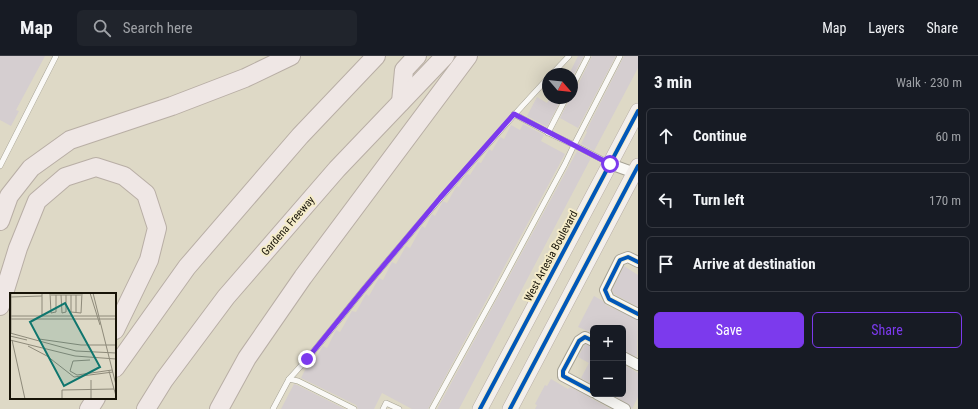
<!DOCTYPE html>
<html lang="en">
<head>
<meta charset="utf-8">
<style>
  body { margin:0; font-family:"Roboto Condensed",sans-serif; background:#20242c; color:#f1f3f6 }
  .controls { position:absolute; right:12px; bottom:12px; display:grid; overflow:hidden; border-radius:6px; box-shadow:0 4px 16px #0002 }
  .controls button { width:36px; height:36px; display:grid; place-items:center; padding:0; border:0; border-bottom:1px solid #363941; background:#171b24; color:#f1f3f6; font:20px sans-serif }
  .compass { position:absolute; left:542px; top:12px; width:36px; height:36px; border-radius:50%; background:#171b24; box-shadow:0 4px 16px #0002; rotate:118deg }
  .stop { position:absolute; width:12px; height:12px; margin:-9px; border:3px solid #7c3aed; border-radius:50%; background:#fff }
  .stop.end { background:#7c3aed; border-color:#fff; box-shadow:0 1px 4px #0008 }
  .list { margin:0; padding:0; list-style:none }
  h2 { display:flex; justify-content:space-between; align-items:center; height:52px; margin:0; padding:0 16px; font-size:17px }
  h2 small { font-size:13px; font-weight:400; color:#9ea1a6 }
  .list li { display:grid; grid-template-columns:26px 1fr auto; gap:12px; align-items:center; box-sizing:border-box; height:56px; margin:0 8px 8px; padding:0 8px; border:1px solid #363941; border-radius:6px }
  .list b { display:block; font-size:15px; white-space:nowrap }
  .list em { font-size:13px; font-style:normal; color:#9ea1a6 }
  .actions { display:flex; gap:8px; padding:12px 16px }
  .actions a { flex:1; padding:9px 0; border:1px solid #7c3aed; border-radius:6px; text-align:center; font-size:14px; color:#7c3aed }
  .actions .main { background:#7c3aed; color:#fff }
  .icon { flex:none; width:22px; height:22px; fill:none; stroke:currentColor; stroke-width:2; stroke-linecap:round; stroke-linejoin:round }
  .map { position:relative; flex:none; width:638px; height:353px; overflow:hidden }
  header { display:flex; align-items:center; gap:24px; box-sizing:border-box; height:56px; padding:0 20px; background:#171b24; border-bottom:1px solid #363941 }
  header strong { font-size:19px }
  nav { display:flex; gap:22px; margin-inline-start:auto; font-size:14px }
  .search { width:280px; height:36px; background:#20242c; display:flex; align-items:center; gap:10px; box-sizing:border-box; padding:0 14px; border-radius:6px; color:#9ea1a6; font-size:15px }
  main { display:flex }
  aside { flex:1; background:#171b24 }
  .map>svg:first-child { display:block }
</style>
</head>
<body>
<header>
<strong>Map</strong>
<div class="search"><svg class="icon" aria-label="search" viewBox="0 0 24 24"><circle cx="10" cy="10" r="6"/><path d="M15 15l6 6"/></svg>Search here</div>
<nav><a>Map</a><a>Layers</a><a>Share</a></nav>
</header>
<main>
<div class="map">
<svg width="638" height="353" viewBox="0 0 638 353">
  <rect width="100%" height="100%" fill="#ded9c6"/>
  <g fill="#d5ced0">
    <polygon points="0,0 45,0 16,54 19,55 11,70 0,64"/>
    <polygon points="578,0 584,0 572,22 572,18 569,18"/>
    <polygon points="592,0 616,0 578,72 560,62 570,42 572,42 572,35 576,33"/>
    <polygon points="624,0 638,0 638,12 594,95 581,88 587,76 586,75"/>
    <polygon points="537,41 547,47 550,42 562,42 547,71 527,60"/>
    <polygon points="523,68 544,79 541,85 565,98 428,353 412,353 382,337 374,353 358,353 356,349 301,322 309,306 313,307 323,290 327,292 336,274 340,276 352,255 356,256 366,238 369,240 379,222 383,224 392,206 396,208 406,190 410,192 422,170 425,172 432,158 435,160 443,145 447,147 456,131 457,130 459,131 465,120 467,118 470,119 478,106 481,107 488,95 489,93 492,95 500,81 504,83 511,69 520,74"/>
    <polygon points="577,95 591,102 459,353 437,353"/>
    <polygon points="624,210 638,219 638,251 614,238 612,234"/>
    <polygon points="594,240 603,245 606,249 638,264 637,301 623,295 623,272 593,272 590,276 578,271"/>
    <polygon points="585,288 593,291 593,329 581,322 589,307 578,301"/>
    <polygon points="623,308 638,317 638,341 632,353 628,348 611,338 623,338"/>
    <polygon points="551,323 568,333 570,331 574,333 611,353 535,353 537,349 535,348 545,329 547,330"/>
    <polygon points="294,328 297,329 345,353 281,353"/>
  </g>
  <g fill="none" stroke-linecap="round" stroke-linejoin="round">
    <defs>
      <g id="lane">
        <polyline points="552,18 569,0"/>
        <polyline points="572,31 588,0"/>
        <polyline points="548,77 566,42"/>
        <polyline points="609,107 574,89 620,0"/>
        <polyline points="0,110 56,0"/>
        <path d="M289,323C318,292 342,259 369,227C427,157 486,89 548,22"/>
        <polyline points="273,353 289,323 298,325 354,353"/>
        <polyline points="383,353 386,347 399,353"/>
        <polyline points="432,353 499,231 565,108 574,89 553,79 514,58"/>
      </g>
      <g id="street">
        <polyline points="610,108 638,118"/>
        <polyline points="638,206 628,201 620,204 605,234 609,243 638,258"/>
        <polyline points="593,285 585,281 579,285 563,315 563,320 593,336"/>
        <polyline points="623,301 638,309"/>
        <polyline points="597,338 625,353"/>
      </g>
      <g id="primary">
        <polyline points="480,353 638,55"/>
        <polyline points="510,353 638,110"/>
      </g>
      <g id="highway">
        <polyline points="401,46 404,14 417,0"/>
        <polyline points="0,165 9,140 31,112 70,84 172,50 245,22 291,0"/>
        <polyline points="0,250 18,192 37,145 65,121 96,111 124,120 146,138 157,172 149,204 115,274"/>
        <polyline points="115,312 187,211 300,80 376,0"/>
        <polyline points="89,353 96,342"/>
        <polyline points="146,353 164,324 226,241 337,113 445,0"/>
        <polyline points="219,353 247,302 303,221 468,0"/>
      </g>
    </defs>
    <use href="#lane" stroke="#a5a193" stroke-width="6"/>
    <use href="#street" stroke="#a5a193" stroke-width="12"/>
    <use href="#primary" stroke="#b8aea5" stroke-width="16"/>
    <use href="#highway" stroke="#b8aea5" stroke-width="20"/>
    <use href="#lane" stroke="#faf9f6" stroke-width="5"/>
    <use href="#street" stroke="#faf9f6" stroke-width="10"/>
    <use href="#primary" stroke="#f3efec" stroke-width="15"/>
    <use href="#highway" stroke="#efe7e5" stroke-width="18"/>
    <defs>
      <g id="cycleway">
        <polyline points="638,206 628,201 620,204 605,234 609,243 638,258"/>
        <polyline points="593,285 585,281 579,285 563,315 563,320 593,336"/>
        <polyline points="480,353 638,55"/>
        <polyline points="510,353 638,110"/>
      </g>
    </defs>
    <use href="#cycleway" stroke="#f5ecc9" stroke-width="6"/>
    <use href="#cycleway" stroke="#0057b8" stroke-width="4"/>
  </g>
  <g fill="none" stroke-linecap="round" stroke-linejoin="round">
    <polyline stroke="#7c3aed" stroke-width="5" points="307,303 363,234 440,142 514,58 610,108"/>
  </g>
  <g text-anchor="middle" dominant-baseline="central" stroke-width="4" stroke-linejoin="round" paint-order="stroke">
    <g font-size="11" fill="#171307" stroke="#f5ecc9">
      <text transform="translate(288 170) rotate(-49)">Gardena Freeway</text>
      <text transform="translate(551 200) rotate(-62)">West Artesia Boulevard</text>
    </g>
  </g>
  <g transform="translate(10 237)">
    <rect width="106" height="106" fill="#ded9c6"/>
    <path fill="none" stroke="#8e8a7a" stroke-width="1" d="M1,0V41M40,0L41,20L46,19V2M80,0L90,32M83,0L106,92M41,2H71M51,2L52,20L56,19V2M61,2V19L71,20L72,0M66,2V20M1,4L32,3M0,23H106M32,23V0M0,26H106M0,40L66,58L106,60M0,43L17,47M29,46L71,52H106M0,47L65,63L106,66M2,47L15,106M18,53L37,63L64,84L103,79M80,67L63,68L60,78L67,82L102,77M99,78L106,103M81,87V106M52,106V97L104,96"/>
    <path fill="#0f766e" fill-opacity="0.15" stroke="#0f766e" stroke-width="2" d="M55,10L90,74L54,93L20,29Z"/>
    <rect width="106" height="106" fill="none" stroke="#171307" stroke-width="2"/>
  </g>
</svg>
<div class="controls">
<button>+</button>
<button>−</button>
</div>
<svg class="compass" viewBox="-18 -18 36 36"><path d="M0-13l5 13h-10z" fill="#e53935"/><path d="M0 13l5-13h-10z" fill="#9ea1a6"/></svg>
<div class="stop" style="left:610px;top:108px"></div>
<div class="stop end" style="left:307px;top:303px"></div>
</div>
<aside>
<h2>3 min<small>Walk · 230 m</small></h2>
<ul class="list">
<li><svg class="icon" aria-label="ahead" viewBox="0 0 24 24"><path d="M12 20V5M6 11l6-6 6 6"/></svg><div><b>Continue</b></div><em>60 m</em></li>
<li><svg class="icon" aria-label="left" viewBox="0 0 24 24"><path d="M17 20v-9H6M10 6l-5 5 5 5"/></svg><div><b>Turn left</b></div><em>170 m</em></li>
<li><svg class="icon" aria-label="arrive" viewBox="0 0 24 24"><path d="M6 21V4h12l-3 4 3 4H6"/></svg><div><b>Arrive at destination</b></div></li>
</ul>
<div class="actions"><a class="main">Save</a><a>Share</a></div>
</aside>
</main>
</body>
</html>
